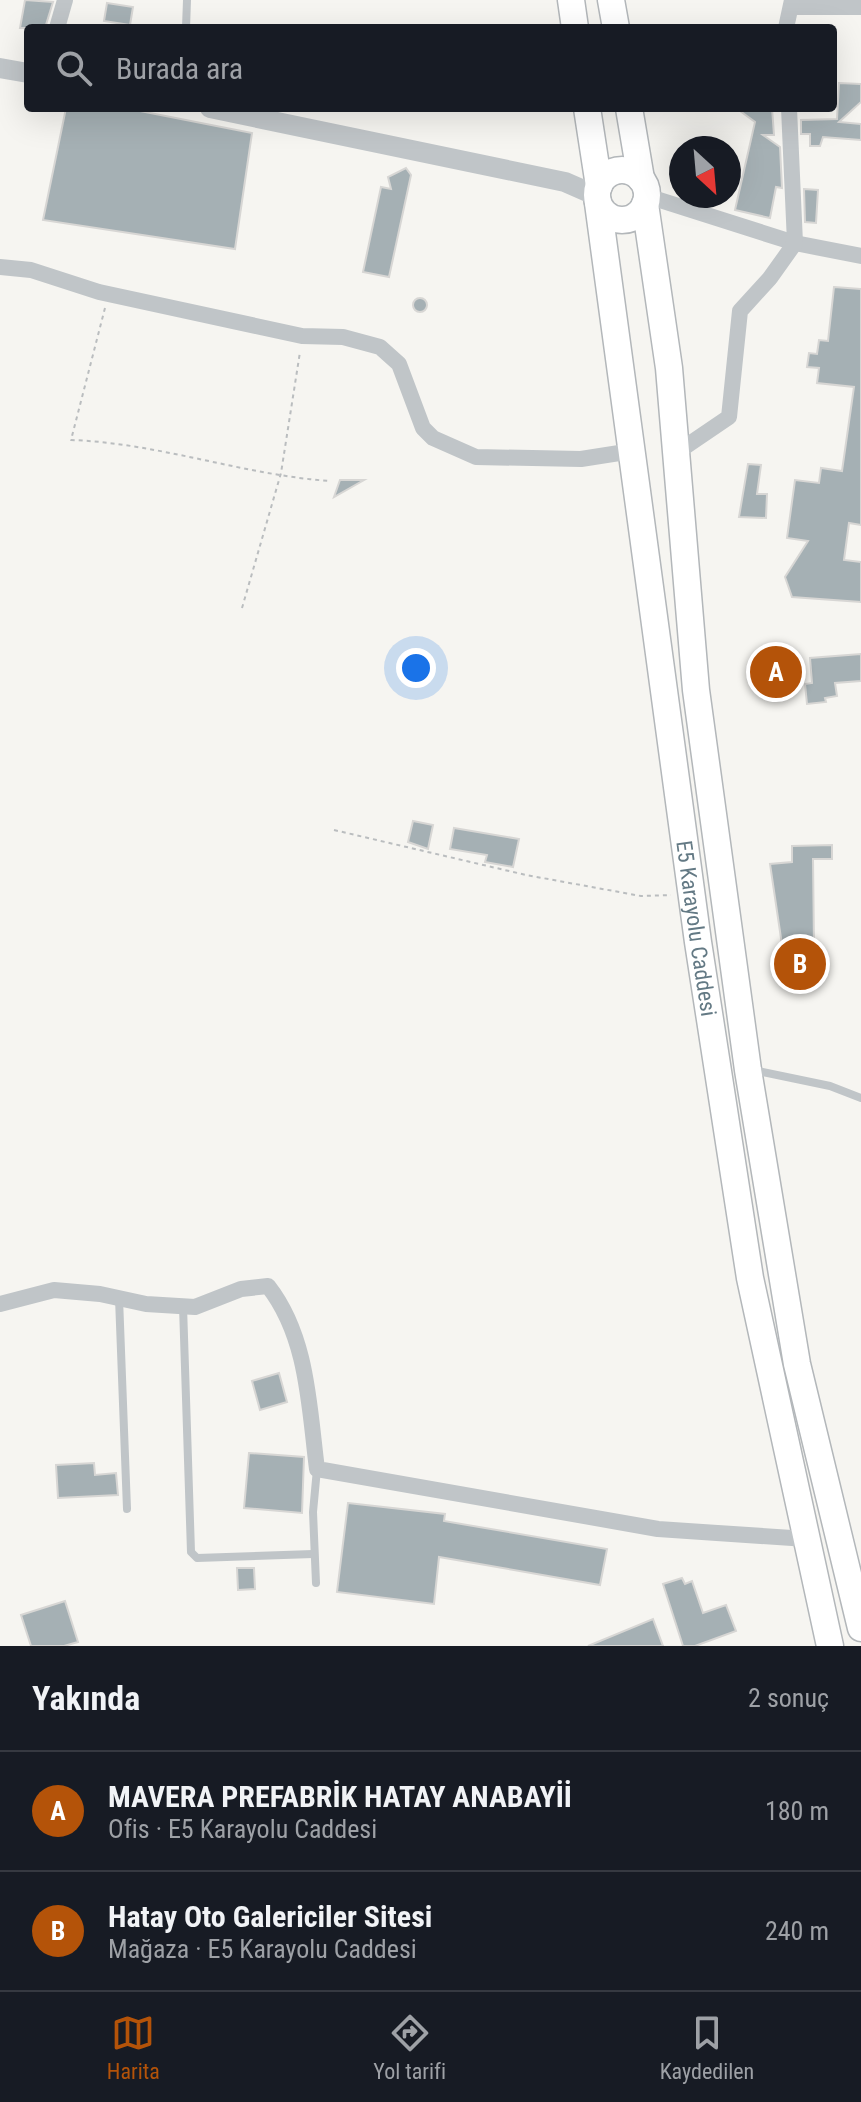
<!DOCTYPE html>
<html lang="tr">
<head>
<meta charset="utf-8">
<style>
  body { margin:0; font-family:"Roboto Condensed",sans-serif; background:#242831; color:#f1f3f6 }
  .compass { position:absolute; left:669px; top:136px; width:72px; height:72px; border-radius:50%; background:#171b24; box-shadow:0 8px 32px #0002; rotate:154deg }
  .you { position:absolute; left:416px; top:668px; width:28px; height:28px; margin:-20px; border:6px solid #fff; border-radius:50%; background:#1a73e8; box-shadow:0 0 0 12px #1a73e833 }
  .badge { display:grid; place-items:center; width:52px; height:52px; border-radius:50%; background:#b45309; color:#fff; font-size:26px; font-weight:700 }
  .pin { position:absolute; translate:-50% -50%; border:4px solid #fff; box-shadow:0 2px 8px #0006 }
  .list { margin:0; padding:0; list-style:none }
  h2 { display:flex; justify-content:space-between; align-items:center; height:104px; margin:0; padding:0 32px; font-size:34px }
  h2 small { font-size:26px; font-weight:400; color:#9ea1a6 }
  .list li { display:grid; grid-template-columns:52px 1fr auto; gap:24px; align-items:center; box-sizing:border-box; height:120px; padding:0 32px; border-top:2px solid #363941 }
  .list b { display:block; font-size:30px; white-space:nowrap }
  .list p { margin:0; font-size:26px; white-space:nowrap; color:#9ea1a6 }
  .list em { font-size:26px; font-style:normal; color:#9ea1a6 }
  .icon { flex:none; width:44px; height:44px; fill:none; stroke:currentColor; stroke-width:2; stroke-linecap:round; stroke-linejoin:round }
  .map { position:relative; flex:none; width:861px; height:1646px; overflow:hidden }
  .search { position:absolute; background:#171b24; box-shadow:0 8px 32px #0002; left:24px; right:24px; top:24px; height:88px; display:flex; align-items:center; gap:20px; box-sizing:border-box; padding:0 28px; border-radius:8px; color:#9ea1a6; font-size:30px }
  .sheet { height:344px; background:#171b24 }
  nav { display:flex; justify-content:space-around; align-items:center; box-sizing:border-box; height:112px; border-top:2px solid #363941; background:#171b24; font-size:22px; color:#9ea1a6 }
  nav a { display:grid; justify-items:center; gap:4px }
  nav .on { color:#b45309 }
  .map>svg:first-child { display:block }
</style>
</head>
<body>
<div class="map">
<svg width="861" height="1646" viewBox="0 0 861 1646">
  <rect width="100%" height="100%" fill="#f6f5f1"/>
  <g fill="#a5b0b4" stroke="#d7d6d4" stroke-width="2">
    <polygon points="25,0 53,2 45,28 20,28"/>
    <polygon points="107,3 133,7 130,25 104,21"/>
    <polygon points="839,83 861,84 861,102 839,122 861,124 861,140 823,137 820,146 810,146 810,134 801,134 801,120 837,119"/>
    <polygon points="66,108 125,108 252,133 235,249 43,220"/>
    <polygon points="736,108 772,108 774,135 763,135 780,147 782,188 776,187 770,218 735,210 755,122"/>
    <polygon points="406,168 411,175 389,277 363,272 381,187 391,189 388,177"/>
    <polygon points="804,189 818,190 816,223 805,222"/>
    <polygon points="834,287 861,289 861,525 849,523 844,560 861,562 861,602 792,597 785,577 808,541 787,538 795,480 819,483 821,468 842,471 854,387 817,383 819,368 807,367 809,353 817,354 819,340 828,341"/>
    <circle cx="420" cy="305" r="7"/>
    <polygon points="748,464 761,465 757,494 767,494 766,518 739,517"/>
    <polygon points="340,480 364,480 334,497"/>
    <polygon points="861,654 861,681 835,683 837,696 825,698 826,702 807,704 805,684 812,683 810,658"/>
    <polygon points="413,821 433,825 428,849 408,842"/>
    <polygon points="454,828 519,839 513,867 485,862 487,855 450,849"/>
    <polygon points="832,845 832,859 813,859 814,946 782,945 770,864 792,862 792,846"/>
    <polygon points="279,1373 287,1402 260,1410 252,1381"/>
    <polygon points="249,1453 304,1457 302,1513 244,1508"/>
    <polygon points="94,1463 95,1475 116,1473 118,1495 58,1498 56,1465"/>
    <polygon points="348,1503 445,1514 444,1521 607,1549 600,1585 439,1557 434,1604 337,1592"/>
    <polygon points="237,1568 254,1568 255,1589 238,1590"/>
    <polygon points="682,1578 685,1584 692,1581 703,1613 726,1605 736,1631 695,1646 683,1646 663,1584"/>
    <polygon points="65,1601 78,1642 64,1646 31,1646 21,1615"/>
    <polygon points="653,1619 663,1646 588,1646"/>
  </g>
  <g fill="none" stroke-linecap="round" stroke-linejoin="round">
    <defs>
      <g id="trunk">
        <polyline points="571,0 575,28"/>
        <polyline points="611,0 616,28"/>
        <polyline points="587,108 599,186"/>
        <polyline points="629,108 641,179"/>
        <circle cx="622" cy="195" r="25"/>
        <path id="s1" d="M598,203L698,942L750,1278L830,1646"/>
        <polyline points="645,204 669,368 696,690 748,1070 797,1364 861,1628"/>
      </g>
    </defs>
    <use href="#trunk" stroke="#b3b7ba" stroke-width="29"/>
    <g stroke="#babdbf" stroke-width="2" stroke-dasharray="4 4" stroke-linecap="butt">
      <path d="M105,308L71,440C159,443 243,475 330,481"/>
      <polyline points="242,608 281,473 300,352"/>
      <polyline points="334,830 526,875 641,896 671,895"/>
    </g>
    <g stroke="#c0c5c8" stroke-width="8">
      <polyline points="186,28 187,0"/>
      <polyline points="753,1070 830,1086 861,1098"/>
      <polyline points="119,1298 127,1509"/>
      <polyline points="183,1306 191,1552 197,1558 313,1554"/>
      <polyline points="316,1583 313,1512 317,1469"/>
    </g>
    <g stroke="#c0c5c8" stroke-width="16">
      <polyline points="793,7 861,7"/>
      <polyline points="57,28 65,0"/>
      <polyline points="786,28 792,0"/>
      <polyline points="647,196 795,243 861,256"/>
      <polyline points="0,267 31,270 99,292 302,336 343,337 380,347 399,364 423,428 433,438 476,457 581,459 632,451"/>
      <polyline points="676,453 729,417 740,311 770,278 795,243 789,108"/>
      <path d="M0,1304L54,1290L100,1294L146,1304L195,1307L241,1289L268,1286C308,1337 309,1407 317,1469L658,1529L807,1539"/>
    </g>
    <g stroke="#c0c5c8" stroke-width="20">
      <polyline points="0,68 28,73"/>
      <polyline points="210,108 565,182 597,196"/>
    </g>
    <use href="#trunk" stroke="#fff" stroke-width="26"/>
  </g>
  <g text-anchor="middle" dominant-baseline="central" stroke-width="8" stroke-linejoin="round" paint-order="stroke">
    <g font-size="22" fill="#637984" stroke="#fff">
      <text stroke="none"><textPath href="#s1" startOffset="732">E5 Karayolu Caddesi</textPath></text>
    </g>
  </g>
</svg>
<svg class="compass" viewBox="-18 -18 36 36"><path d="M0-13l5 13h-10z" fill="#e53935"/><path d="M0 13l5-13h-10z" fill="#9ea1a6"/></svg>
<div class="you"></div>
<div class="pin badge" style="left:776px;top:672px">A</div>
<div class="pin badge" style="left:800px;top:964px">B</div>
<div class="search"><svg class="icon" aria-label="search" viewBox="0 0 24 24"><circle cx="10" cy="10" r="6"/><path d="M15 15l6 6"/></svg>Burada ara</div>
</div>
<section class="sheet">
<h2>Yakında<small>2 sonuç</small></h2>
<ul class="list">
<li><span class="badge">A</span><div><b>MAVERA PREFABRİK HATAY ANABAYİİ</b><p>Ofis · E5 Karayolu Caddesi</p></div><em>180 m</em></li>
<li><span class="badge">B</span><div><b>Hatay Oto Galericiler Sitesi</b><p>Mağaza · E5 Karayolu Caddesi</p></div><em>240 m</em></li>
</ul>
</section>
<nav>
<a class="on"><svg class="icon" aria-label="map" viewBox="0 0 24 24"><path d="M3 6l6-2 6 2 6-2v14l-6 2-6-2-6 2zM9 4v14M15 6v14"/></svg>Harita</a>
<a><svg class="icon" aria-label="directions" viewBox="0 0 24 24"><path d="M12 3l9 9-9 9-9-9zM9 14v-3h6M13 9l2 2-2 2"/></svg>Yol tarifi</a>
<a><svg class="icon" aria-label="saved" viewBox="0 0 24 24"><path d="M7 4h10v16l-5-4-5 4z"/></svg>Kaydedilen</a>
</nav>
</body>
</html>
